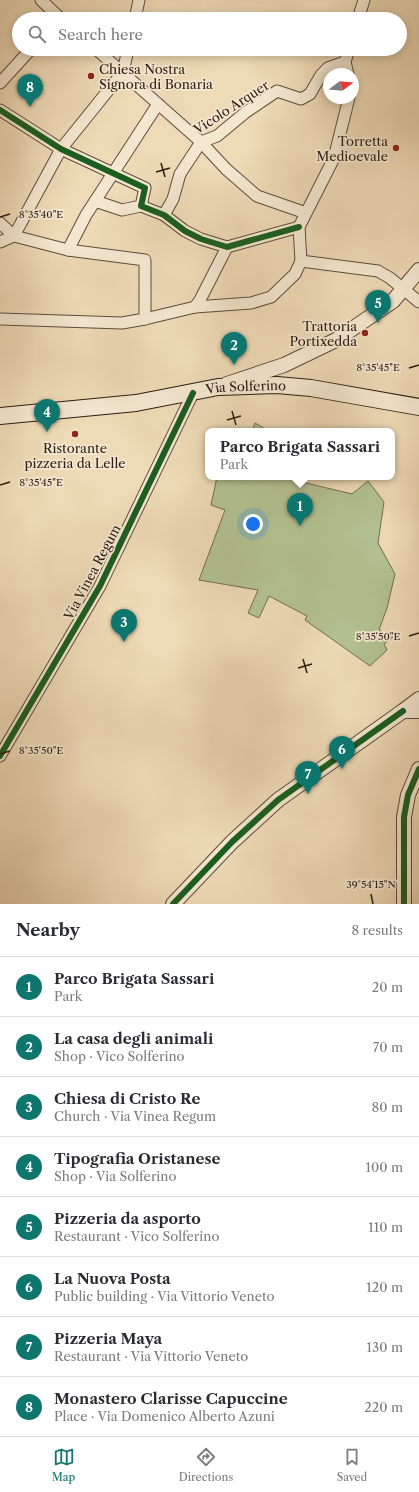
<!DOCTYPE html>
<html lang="en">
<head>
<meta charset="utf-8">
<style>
  body { margin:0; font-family:"Libre Caslon Text",serif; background:#f7f7f7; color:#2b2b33 }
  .compass { position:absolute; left:323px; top:68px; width:36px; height:36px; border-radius:50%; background:#fff; box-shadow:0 2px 10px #0003; rotate:74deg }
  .you { position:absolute; left:253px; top:524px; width:14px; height:14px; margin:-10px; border:3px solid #fff; border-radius:50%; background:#1a73e8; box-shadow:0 0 0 6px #1a73e833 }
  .badge { display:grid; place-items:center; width:26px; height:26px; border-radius:50%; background:#0f766e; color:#fff; font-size:13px; font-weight:700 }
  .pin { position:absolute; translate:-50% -33px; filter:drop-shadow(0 1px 2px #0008) }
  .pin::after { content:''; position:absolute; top:21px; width:14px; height:12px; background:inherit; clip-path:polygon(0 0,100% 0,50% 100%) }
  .popup { position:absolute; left:205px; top:428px; width:190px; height:52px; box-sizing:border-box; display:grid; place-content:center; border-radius:8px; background:#fff; filter:drop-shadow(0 1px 3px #0005); font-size:13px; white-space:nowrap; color:#7c7c81 }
  .popup b { font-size:15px; color:#2b2b33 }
  .popup::after { content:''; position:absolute; left:50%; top:100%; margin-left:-8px; border:8px solid transparent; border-top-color:#fff }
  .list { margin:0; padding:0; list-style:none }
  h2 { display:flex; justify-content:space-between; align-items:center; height:52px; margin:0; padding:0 16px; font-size:17px }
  h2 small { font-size:13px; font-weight:400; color:#7c7c81 }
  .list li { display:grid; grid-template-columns:26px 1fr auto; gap:12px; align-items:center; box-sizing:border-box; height:60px; padding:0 16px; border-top:1px solid #e1e1e2 }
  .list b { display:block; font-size:15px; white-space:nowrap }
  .list p { margin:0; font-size:13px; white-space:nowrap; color:#7c7c81 }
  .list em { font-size:13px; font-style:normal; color:#7c7c81 }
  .icon { flex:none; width:22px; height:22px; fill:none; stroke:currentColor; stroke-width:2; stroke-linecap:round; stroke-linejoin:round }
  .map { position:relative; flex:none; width:419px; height:904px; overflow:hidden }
  .search { position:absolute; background:#fff; box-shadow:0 2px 10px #0003; left:12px; right:12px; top:12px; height:44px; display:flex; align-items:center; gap:10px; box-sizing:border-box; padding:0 14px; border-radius:22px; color:#7c7c81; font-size:15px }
  .sheet { height:532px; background:#fff }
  nav { display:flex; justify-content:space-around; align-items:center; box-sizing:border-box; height:56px; border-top:1px solid #e1e1e2; background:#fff; font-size:11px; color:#7c7c81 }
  nav a { display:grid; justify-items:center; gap:2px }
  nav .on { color:#0f766e }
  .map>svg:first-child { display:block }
</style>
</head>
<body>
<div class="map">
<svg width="419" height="904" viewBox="0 0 419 904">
  <rect width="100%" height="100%" fill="#eedab6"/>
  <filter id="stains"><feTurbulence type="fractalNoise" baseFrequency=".005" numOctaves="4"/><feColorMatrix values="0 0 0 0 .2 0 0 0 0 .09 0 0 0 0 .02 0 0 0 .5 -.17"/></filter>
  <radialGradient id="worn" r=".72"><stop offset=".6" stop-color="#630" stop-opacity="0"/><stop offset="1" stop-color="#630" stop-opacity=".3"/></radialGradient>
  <g fill="#b3c192" stroke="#706e52">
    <polygon points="255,423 269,431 252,431"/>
    <polygon points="217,477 302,477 302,482 352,494 368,481 384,502 378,543 395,574 387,608 379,630 393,637 384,644 387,650 370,666 305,620 307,616 269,596 259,618 248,613 258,590 199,580 225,510 211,505"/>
  </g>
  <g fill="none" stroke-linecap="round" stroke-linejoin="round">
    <defs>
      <g id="minor">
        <polyline points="41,0 61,19"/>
        <polyline points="135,19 139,0"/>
        <polyline points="358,19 364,0"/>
        <polyline points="96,49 201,142 226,169 257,196 306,213"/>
        <polyline points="348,74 345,62 349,49"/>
        <polyline points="0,83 31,49"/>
        <polyline points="349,98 334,158 299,227 301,261 378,271 390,278 419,302"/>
        <polyline points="0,110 61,149 145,188 141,206 164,215 185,231 201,239 227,247 299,227"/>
        <polyline points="95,201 122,210 141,206"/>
        <polyline points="164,215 173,199 180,174 201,142 217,136 246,112 277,91 301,99 310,94 321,75 328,68 345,62"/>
        <polyline points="0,223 14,236 68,250 145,260 145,319"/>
        <polyline points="0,242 14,236 61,149 123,72 128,49"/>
        <polyline points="68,250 86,215 158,104"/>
        <polyline points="195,307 200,300 227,247"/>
        <polyline points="0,319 122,323 145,319 195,307 251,303 271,297 295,274 301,261"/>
        <polyline points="0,756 100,586 193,393"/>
      </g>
      <g id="tertiary">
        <polyline points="227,384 284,365 336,340 393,301 419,270"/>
        <polyline points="419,699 403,711 419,711"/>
        <polyline points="173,904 232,842 278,800 403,711"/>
        <polyline points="404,904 404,817 408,795 419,769"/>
      </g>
      <g id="secondary">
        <path id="s1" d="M0,416L136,403L218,387L277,385L311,388L419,407"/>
      </g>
    </defs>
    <use href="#minor" stroke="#5d4c3c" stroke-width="13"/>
    <use href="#tertiary" stroke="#5d4c3c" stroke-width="16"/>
    <use href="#secondary" stroke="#2d1c13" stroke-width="18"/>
    <use href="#minor" stroke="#f4e7d0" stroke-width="11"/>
    <use href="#tertiary" stroke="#f4e7d0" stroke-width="14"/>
    <use href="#secondary" stroke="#f4e7d0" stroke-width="16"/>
    <defs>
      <g id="cycleway">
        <polyline points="0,110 61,149 145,188 141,206 164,215 185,231 201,239 227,247 299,227"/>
        <polyline points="0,756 100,586 193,393"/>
        <polyline points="173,904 232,842 278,800 403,711"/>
        <polyline points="404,904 404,817 408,795 419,769"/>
      </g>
    </defs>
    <use href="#cycleway" stroke="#f4e7d0" stroke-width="8"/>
    <use href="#cycleway" stroke="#1b5e20" stroke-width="6"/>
  </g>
  <path fill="none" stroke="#2d1c13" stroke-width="1.5" d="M161,163L165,177M156,172L170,168M0,217L10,214M409,368L419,365M232,411L236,425M227,420L241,416M0,485L10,482M409,636L419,633M303,659L307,673M298,668L312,664M0,754L10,751M371,894L373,904"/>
  <g fill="#8f2418" stroke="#f4e7d0" stroke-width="1.5">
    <circle cx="91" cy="76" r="4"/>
    <circle cx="396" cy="148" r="4"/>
    <circle cx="365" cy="333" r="4"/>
    <circle cx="75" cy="434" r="4"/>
  </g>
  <g text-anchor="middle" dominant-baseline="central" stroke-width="3.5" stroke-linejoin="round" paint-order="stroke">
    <g font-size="13" fill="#2d1c13" stroke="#f4e7d0" text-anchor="end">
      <text x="99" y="69" text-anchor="start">Chiesa Nostra<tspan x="99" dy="15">Signora di Bonaria</tspan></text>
      <text x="388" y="141">Torretta<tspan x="388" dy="15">Medioevale</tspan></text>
      <text x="357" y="326">Trattoria<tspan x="357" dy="15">Portixedda</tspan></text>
      <text x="75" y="448" text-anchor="middle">Ristorante<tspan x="75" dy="15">pizzeria da Lelle</tspan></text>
    </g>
    <g font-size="13" fill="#2d1c13" stroke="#f4e7d0">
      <text transform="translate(231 107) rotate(-33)">Vicolo Arquer</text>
      <text stroke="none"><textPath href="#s1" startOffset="248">Via Solferino</textPath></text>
      <text transform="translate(92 572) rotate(-62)">Via Vinea Regum</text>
    </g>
  </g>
  <g font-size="10" text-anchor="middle" fill="#2d1c13" stroke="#f4e7d0" stroke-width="3.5" stroke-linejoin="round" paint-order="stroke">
    <text x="41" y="218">8°35'40"E</text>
    <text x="378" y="371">8°35'45"E</text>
    <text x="41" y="486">8°35'45"E</text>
    <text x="378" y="640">8°35'50"E</text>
    <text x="41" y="754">8°35'50"E</text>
    <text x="371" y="888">39°54'15"N</text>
  </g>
  <rect width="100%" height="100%" filter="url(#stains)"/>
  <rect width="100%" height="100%" fill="url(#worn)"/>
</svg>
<svg class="compass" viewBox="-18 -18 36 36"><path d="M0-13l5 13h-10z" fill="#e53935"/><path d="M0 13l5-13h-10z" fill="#7c7c81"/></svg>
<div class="you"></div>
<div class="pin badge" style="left:300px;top:526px">1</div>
<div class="popup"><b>Parco Brigata Sassari</b>Park</div>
<div class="pin badge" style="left:234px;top:365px">2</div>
<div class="pin badge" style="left:124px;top:642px">3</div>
<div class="pin badge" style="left:47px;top:432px">4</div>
<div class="pin badge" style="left:378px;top:323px">5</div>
<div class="pin badge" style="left:342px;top:769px">6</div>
<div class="pin badge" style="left:308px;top:794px">7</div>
<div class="pin badge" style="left:30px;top:107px">8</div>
<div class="search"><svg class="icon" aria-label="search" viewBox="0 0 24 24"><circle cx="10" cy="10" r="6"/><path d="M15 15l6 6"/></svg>Search here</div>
</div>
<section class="sheet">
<h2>Nearby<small>8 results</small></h2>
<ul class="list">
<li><span class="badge">1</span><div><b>Parco Brigata Sassari</b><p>Park</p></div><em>20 m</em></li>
<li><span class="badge">2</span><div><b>La casa degli animali</b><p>Shop · Vico Solferino</p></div><em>70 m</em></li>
<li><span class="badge">3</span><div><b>Chiesa di Cristo Re</b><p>Church · Via Vinea Regum</p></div><em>80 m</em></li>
<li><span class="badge">4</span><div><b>Tipografia Oristanese</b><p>Shop · Via Solferino</p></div><em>100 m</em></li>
<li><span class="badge">5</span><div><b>Pizzeria da asporto</b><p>Restaurant · Vico Solferino</p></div><em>110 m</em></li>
<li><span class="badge">6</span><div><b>La Nuova Posta</b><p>Public building · Via Vittorio Veneto</p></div><em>120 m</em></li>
<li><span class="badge">7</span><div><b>Pizzeria Maya</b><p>Restaurant · Via Vittorio Veneto</p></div><em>130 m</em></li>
<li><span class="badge">8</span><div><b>Monastero Clarisse Capuccine</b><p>Place · Via Domenico Alberto Azuni</p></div><em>220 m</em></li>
</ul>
</section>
<nav>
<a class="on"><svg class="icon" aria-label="map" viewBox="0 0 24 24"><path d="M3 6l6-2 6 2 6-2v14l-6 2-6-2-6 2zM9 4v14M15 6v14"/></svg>Map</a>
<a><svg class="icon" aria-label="directions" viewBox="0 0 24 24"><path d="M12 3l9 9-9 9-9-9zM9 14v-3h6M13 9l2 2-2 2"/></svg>Directions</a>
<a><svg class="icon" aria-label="saved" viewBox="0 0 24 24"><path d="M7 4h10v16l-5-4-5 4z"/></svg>Saved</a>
</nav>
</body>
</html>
